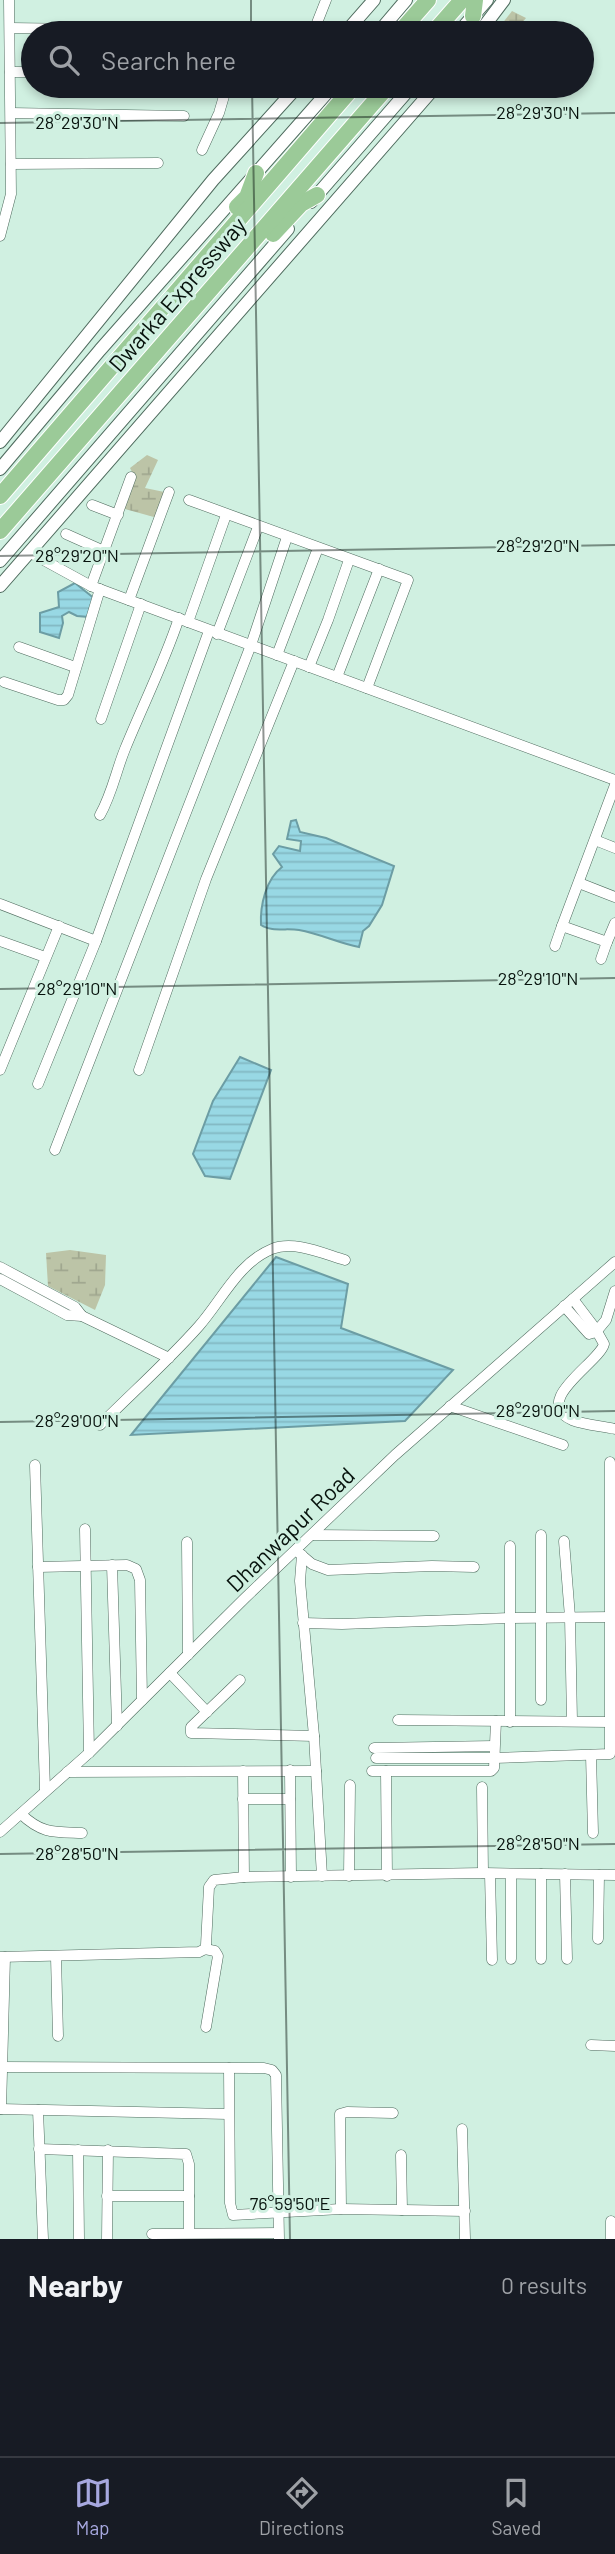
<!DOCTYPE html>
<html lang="en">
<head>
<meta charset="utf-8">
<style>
  body { margin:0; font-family:Barlow,sans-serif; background:#20242c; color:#f1f3f6 }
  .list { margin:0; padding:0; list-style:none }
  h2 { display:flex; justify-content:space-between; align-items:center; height:91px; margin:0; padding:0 28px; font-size:30px }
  h2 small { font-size:23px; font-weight:400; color:#9ea1a6 }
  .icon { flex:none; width:38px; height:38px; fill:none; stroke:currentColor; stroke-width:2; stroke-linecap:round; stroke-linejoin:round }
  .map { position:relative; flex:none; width:615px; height:2239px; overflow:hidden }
  .search { position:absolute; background:#171b24; box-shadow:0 4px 10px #0003; left:21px; right:21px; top:21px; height:77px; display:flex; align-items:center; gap:18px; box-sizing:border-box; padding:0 24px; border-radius:38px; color:#9ea1a6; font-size:26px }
  .sheet { height:217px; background:#171b24 }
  nav { display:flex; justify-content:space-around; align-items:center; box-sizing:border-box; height:98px; border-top:2px solid #363941; background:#171b24; font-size:19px; color:#9ea1a6 }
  nav a { display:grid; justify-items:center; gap:4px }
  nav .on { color:#a7a8df }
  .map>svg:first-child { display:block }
</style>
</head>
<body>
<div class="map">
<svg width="615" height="2239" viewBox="0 0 615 2239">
  <defs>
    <pattern id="wetland-marsh" width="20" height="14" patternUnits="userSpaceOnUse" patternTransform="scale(1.75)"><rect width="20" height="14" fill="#bcc4a7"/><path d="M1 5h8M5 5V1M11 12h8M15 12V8" fill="none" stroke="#a0a78f"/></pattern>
    <pattern id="water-rules" width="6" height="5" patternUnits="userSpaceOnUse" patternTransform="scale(1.75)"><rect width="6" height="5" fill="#98d8e4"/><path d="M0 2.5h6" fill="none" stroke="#82b8c2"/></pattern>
  </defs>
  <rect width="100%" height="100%" fill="#d0f0e1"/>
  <g fill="url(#wetland-marsh)">
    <polygon points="512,11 526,18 514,33 495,33"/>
    <polygon points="147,455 158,460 145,488 174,494 161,519 125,509 124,503 134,476 130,468"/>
    <polygon points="70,1250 106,1255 105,1285 95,1310 48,1286 46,1253"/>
  </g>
  <g fill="url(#water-rules)" stroke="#6c9da4" stroke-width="2">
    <polygon points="75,583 95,599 88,617 77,616 69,612 62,616 63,623 59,638 40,632 40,613 59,607 58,592"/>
    <path d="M296,820L300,832L326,838L394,866L382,905L369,926L363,931L359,947C338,943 321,934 299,930C287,928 271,932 261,925C260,905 266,879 282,867L273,854L279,846L300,851L301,841L287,839L291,821Z"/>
    <polygon points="240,1057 271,1070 230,1179 205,1176 193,1154 213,1101"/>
    <polygon points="276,1257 348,1284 341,1328 453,1370 405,1421 131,1435"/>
  </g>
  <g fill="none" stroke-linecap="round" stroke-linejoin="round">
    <defs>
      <g id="minor">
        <polyline points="10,28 229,31 245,33"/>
        <polyline points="313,33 326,0"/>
        <polyline points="10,72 33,72"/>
        <polyline points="11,113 184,116"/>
        <polyline points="202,150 219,113 227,86"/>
        <polyline points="11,164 158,163"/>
        <polyline points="0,236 11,194 9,0"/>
        <polyline points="189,500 408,580 367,688"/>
        <polyline points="92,505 118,515"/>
        <polyline points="66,534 104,551"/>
        <polyline points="29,552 91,586 615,780"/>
        <polyline points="91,586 131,477"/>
        <polyline points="129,600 169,492"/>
        <polyline points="188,622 226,515"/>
        <polyline points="217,634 258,527"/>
        <polyline points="19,647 75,667"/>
        <polyline points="277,655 318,548"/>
        <polyline points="309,667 328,620 349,560"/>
        <polyline points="337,677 379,569"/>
        <polyline points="4,682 58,700 64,700 68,695 100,589"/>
        <polyline points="101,719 141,604"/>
        <polyline points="615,785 562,926 607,942 615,923"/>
        <path d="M100,815C112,794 116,771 125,749C143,705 164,663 179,618"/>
        <polyline points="595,840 615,848"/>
        <polyline points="579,883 615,897"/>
        <polyline points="0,904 96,941"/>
        <polyline points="0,941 45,957"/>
        <polyline points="555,946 562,926"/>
        <polyline points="601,959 607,942"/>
        <polyline points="0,1070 59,926"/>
        <polyline points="139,1070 206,879 294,661"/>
        <polyline points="38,1084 96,941 209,631"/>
        <polyline points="55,1150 251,645 287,537"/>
        <polyline points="0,1267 75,1307 82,1316"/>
        <polyline points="0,1279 67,1315 82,1316 169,1358"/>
        <path d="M573,1299L595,1328L604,1344C600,1362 530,1401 572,1420C585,1425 602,1426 615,1429"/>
        <polyline points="564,1306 589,1334 596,1332"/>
        <polyline points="596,1332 606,1320 615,1291"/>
        <polyline points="450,1406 563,1445"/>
        <path d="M100,1425C133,1392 168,1361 199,1326C222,1300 238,1263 272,1249C294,1240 324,1254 345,1260"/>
        <polyline points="35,1465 45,1790"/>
        <polyline points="85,1529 89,1753"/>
        <polyline points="312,1535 434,1536"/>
        <polyline points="564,1541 570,1617 572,1721"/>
        <polyline points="187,1542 188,1655"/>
        <polyline points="510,1546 510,1722"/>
        <polyline points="299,1553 312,1564 328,1570 432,1566 474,1567"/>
        <polyline points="302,1555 300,1581 314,1736 322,1876"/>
        <polyline points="112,1565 117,1726"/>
        <polyline points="38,1567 127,1565 136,1569 140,1580 142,1700"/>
        <polyline points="303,1623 342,1624 510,1618 615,1617"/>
        <polyline points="170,1673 207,1712"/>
        <polyline points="240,1680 191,1727 191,1733 314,1736"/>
        <polyline points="541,1700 541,1535"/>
        <polyline points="398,1720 610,1722"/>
        <polyline points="374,1748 494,1746"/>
        <polyline points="591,1755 593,1833"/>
        <polyline points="376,1758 494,1758 610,1754 610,1462"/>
        <polyline points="290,1770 291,1877"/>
        <polyline points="243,1771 244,1877"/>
        <polyline points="372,1771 491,1771 494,1768 496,1721"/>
        <polyline points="386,1771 387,1876"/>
        <polyline points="67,1772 316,1771"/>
        <polyline points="482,1787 483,1873"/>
        <polyline points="243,1799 290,1799"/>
        <path d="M21,1814C42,1834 54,1832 82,1833"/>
        <polyline points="0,1832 89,1753 245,1598 395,1455 615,1262"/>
        <polyline points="490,1874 492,1960"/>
        <polyline points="565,1874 567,1959"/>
        <polyline points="349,1876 350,1785"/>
        <polyline points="598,1939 599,1875"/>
        <polyline points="205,1949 215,1951 218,1956 206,2027"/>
        <polyline points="0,1957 199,1952 205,1949 206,1945 209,1887 214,1880 244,1877 483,1873 615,1875"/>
        <polyline points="56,1957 58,2036"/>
        <polyline points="511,1959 511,1874"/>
        <polyline points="541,1959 541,1874"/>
        <polyline points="591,2045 615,2046"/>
        <polyline points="0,2067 264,2068 272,2070 276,2075 279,2239"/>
        <polyline points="229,2068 230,2203 233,2215 341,2209 465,2211"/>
        <polyline points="0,2109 228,2114"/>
        <polyline points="1,2109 5,1957"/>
        <polyline points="38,2110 43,2239"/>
        <polyline points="462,2129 465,2239"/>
        <polyline points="39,2149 186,2154 189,2164 189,2233"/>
        <polyline points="78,2150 79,2239"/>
        <polyline points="401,2155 402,2210"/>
        <polyline points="107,2196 189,2196"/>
        <polyline points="341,2209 340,2114 347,2112 393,2113"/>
        <polyline points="611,2221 611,2239"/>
        <polyline points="152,2234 278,2233"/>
        <polyline points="107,2239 108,2150"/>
      </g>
      <g id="tertiary">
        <polyline points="345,33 374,0"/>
        <polyline points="479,33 504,0"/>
        <polyline points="0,442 213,180 298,86"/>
        <polyline points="0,586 436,86"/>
      </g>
      <g id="secondary">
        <polyline points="378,33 406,0"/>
        <polyline points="458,33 487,0"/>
        <polyline points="311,202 412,86"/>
        <polyline points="0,469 100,350 333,86"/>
        <polyline points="0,561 288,229"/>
      </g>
      <g id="trunk">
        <polyline points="473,16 475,0"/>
        <polyline points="399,33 428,0"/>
        <polyline points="433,33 462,0"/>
        <polyline points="237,207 247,197 256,173"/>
        <polyline points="273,234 301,204 317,195"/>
        <polyline points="0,496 354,86"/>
        <polyline points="0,531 388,86"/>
      </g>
    </defs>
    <use href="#minor" stroke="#4f6b5e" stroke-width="11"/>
    <use href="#tertiary" stroke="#4f6b5e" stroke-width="14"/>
    <use href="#secondary" stroke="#4f6b5e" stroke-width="14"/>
    <use href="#trunk" stroke="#fff" stroke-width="18"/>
    <use href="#minor" stroke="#fff" stroke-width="10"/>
    <use href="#tertiary" stroke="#fff" stroke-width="12"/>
    <use href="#secondary" stroke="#fff" stroke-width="12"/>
    <use href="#trunk" stroke="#9bca98" stroke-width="16"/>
  </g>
  <path fill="none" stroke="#07120d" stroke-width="2" stroke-opacity="0.45" d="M251,0V33M252,86L290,2239M0,123L615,113M0,556L615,545M0,989L615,978M0,1422L615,1411M0,1854L615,1844"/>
  <g text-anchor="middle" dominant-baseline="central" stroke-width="6" stroke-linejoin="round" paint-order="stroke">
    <g font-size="23" fill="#07120d" stroke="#d0f0e1">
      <text transform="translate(177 294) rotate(-49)">Dwarka Expressway</text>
      <text transform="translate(290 1529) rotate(-44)">Dhanwapur Road</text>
    </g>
  </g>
  <g font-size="18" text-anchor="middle" fill="#07120d" stroke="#d0f0e1" stroke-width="6" stroke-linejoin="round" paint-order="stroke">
    <text x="538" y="119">28°29'30"N</text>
    <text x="77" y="129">28°29'30"N</text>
    <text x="538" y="552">28°29'20"N</text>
    <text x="77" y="562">28°29'20"N</text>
    <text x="538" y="985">28°29'10"N</text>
    <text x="77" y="995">28°29'10"N</text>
    <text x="538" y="1417">28°29'00"N</text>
    <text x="77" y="1427">28°29'00"N</text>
    <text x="538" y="1850">28°28'50"N</text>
    <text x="77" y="1860">28°28'50"N</text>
    <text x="290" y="2210">76°59'50"E</text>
  </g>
</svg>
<div class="search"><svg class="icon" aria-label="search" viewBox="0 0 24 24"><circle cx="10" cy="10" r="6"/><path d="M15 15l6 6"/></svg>Search here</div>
</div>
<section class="sheet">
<h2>Nearby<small>0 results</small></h2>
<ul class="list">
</ul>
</section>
<nav>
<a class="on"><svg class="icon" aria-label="map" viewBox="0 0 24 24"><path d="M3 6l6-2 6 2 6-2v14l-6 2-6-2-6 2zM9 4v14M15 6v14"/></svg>Map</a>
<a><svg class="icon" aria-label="directions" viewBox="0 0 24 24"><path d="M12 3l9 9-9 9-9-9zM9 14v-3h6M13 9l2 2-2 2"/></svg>Directions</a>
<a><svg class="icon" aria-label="saved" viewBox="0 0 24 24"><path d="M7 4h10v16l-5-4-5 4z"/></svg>Saved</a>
</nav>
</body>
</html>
